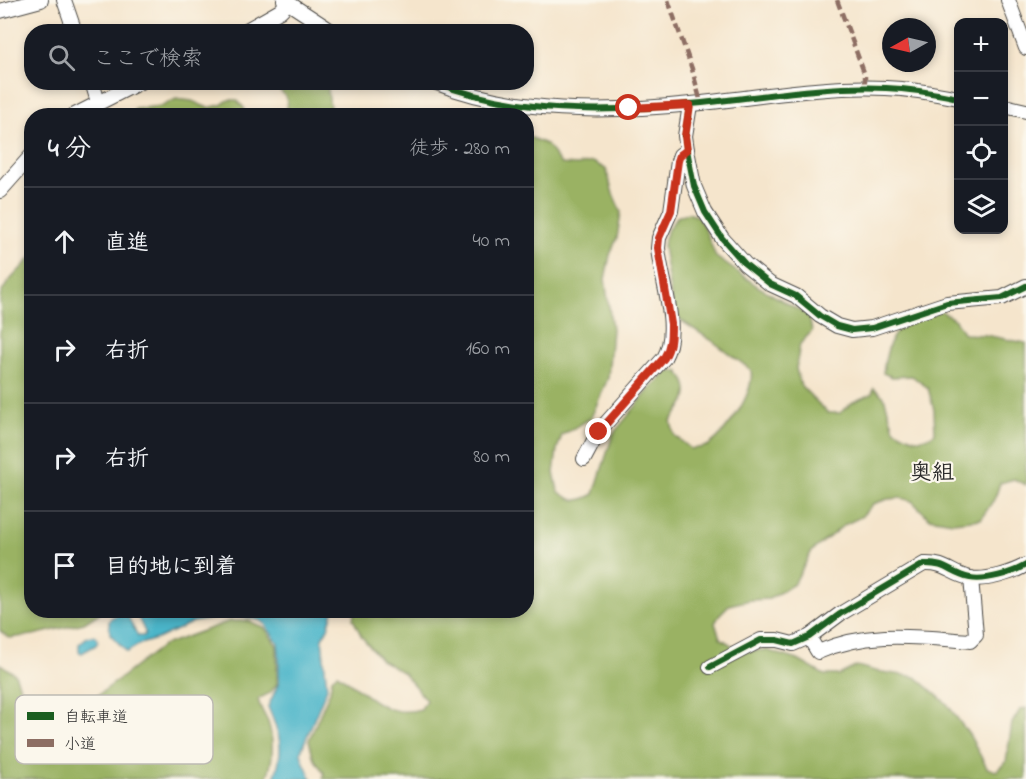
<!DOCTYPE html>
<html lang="ja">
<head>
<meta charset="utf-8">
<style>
  body { margin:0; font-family:"Indie Flower","Klee One",sans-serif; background:#20242c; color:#f1f3f6 }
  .controls { position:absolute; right:18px; top:18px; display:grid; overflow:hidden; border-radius:12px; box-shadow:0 3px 9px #0003 }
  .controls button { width:54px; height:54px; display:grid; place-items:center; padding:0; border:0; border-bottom:2px solid #363941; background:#171b24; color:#f1f3f6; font:30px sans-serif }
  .compass { position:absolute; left:882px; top:18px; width:54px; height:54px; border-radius:50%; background:#171b24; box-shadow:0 3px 9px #0003; rotate:262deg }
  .stop { position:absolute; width:18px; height:18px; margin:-14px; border:4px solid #c8321e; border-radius:50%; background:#fff }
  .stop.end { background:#c8321e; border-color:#fff; box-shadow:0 2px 6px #0008 }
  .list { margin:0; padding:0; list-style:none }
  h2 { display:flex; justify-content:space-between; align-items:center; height:78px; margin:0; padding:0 24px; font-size:26px }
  h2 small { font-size:20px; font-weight:400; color:#9ea1a6 }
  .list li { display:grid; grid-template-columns:39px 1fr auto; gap:18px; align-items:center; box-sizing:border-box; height:108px; padding:0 24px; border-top:2px solid #363941 }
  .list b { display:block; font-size:22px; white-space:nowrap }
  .list em { font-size:20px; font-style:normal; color:#9ea1a6 }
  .icon { flex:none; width:33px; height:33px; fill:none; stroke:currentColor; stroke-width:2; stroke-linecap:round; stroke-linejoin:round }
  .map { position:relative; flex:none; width:1026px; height:779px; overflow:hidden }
  .search { position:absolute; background:#171b24; box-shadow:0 3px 9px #0003; left:24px; top:24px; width:510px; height:66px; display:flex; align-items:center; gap:15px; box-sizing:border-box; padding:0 21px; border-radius:24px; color:#9ea1a6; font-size:22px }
  .panel { position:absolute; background:#171b24; box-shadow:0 3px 9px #0003; left:24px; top:108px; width:510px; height:510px; border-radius:24px }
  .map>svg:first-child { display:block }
</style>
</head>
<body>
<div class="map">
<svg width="1026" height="779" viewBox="0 0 1026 779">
  <rect width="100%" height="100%" fill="#fbf7ec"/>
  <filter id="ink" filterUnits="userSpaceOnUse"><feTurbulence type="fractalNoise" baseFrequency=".0167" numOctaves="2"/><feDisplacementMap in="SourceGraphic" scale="12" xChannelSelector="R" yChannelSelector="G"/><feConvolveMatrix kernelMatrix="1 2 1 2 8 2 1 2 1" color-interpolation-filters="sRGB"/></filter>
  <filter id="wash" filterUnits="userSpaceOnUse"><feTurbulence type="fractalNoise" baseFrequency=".008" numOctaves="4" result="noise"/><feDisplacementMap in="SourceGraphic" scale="24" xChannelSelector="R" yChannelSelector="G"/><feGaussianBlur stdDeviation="1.35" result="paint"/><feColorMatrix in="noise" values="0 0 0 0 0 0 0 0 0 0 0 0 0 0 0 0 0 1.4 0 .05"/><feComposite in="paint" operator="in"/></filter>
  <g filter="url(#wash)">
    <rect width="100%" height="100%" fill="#f5e5cc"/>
    <g fill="#9ab263" stroke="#626e47" stroke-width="1.5">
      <path d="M275,83H327L330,108L329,115H284C293,96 283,98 275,83Z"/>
      <polygon points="176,99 192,101 208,108 221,105 228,100 237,100 244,108 244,115 131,115 135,109 162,106"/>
      <path d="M529,137L546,144L561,164L577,165L593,162L606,169L613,194L621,212L617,238L610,255L605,279L612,329L608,378L591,418L562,435L557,449L554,473L558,491C572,502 578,503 594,494L613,434L649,390L668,372L678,371C695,391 686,403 671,421L674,435L691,449C697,448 704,448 709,445C727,432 755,393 751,370L711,340L674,316L663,246L668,229L677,217L688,213L697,216L705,229L716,257L759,287L809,316L812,331L800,344L796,369L801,386L828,413H840L853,402L872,394L874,388L884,397L894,429C910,438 919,444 935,433L934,410L928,388L912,376L892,377L883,373C890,327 898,325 940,310L955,320L964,334L985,335L1026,343V485L1014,479L1000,483L995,498L981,519L953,522L929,518L912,501L901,498L888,499L873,504L861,517L844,525L812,551L794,584L769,599L750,600L729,605L720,614L715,623L720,638L733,646L749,651L766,650L798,660L824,675H839L857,666L875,671L916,677L947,704L970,736L987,768L996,771L1006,762L1012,723L1020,710L1026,708V779H323L324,773L313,757L309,740L330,691L332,678L337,674C366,691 384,720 421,709L426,700L404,673L381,660L362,637L353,619L355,611L526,610V286L530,276L526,266V139Z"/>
      <path d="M31,257L32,610L103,611L84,623L33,635L9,638L0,631V333C4,318 0,312 0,299C2,283 22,270 31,257Z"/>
      <path d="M249,621L265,628L277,646V684L270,693L258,699C260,709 264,713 268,722C274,740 274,761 266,779H0V664L15,674L22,693V719L27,736L37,748L52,747L67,731L84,706L164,645L230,621Z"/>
    </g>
    <g fill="#4bb5c9" stroke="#3b707a" stroke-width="1.5">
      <path d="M135,611H333L328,628L322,638L327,688L301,751C301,762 309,769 311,779H274C285,747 280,736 268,707L279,682V653L278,643L264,623L259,620L235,615L193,622L157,639L140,644L127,652L110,634L109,622L111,618L123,612L127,615L138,636H144L145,632Z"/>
      <polygon points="95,635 98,641 96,645 82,653 79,652 79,644 87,637"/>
    </g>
  </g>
  <g filter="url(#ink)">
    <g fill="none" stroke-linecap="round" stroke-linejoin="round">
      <defs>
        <g id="minor">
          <polyline points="64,0 75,32"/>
          <polyline points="284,0 333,32"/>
          <polyline points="1008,0 1026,48"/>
          <polyline points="0,11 41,0"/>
          <polyline points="243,32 280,11 288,3"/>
          <polyline points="92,82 98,102"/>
          <path d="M434,82C515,114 606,113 691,104C756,98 820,85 886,88C911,89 934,93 958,98"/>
          <polyline points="690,105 685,136 687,150 694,186 705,212 722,238 745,264 770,284 796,296 820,316 837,326 852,330 872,328 947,303 1002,298 1026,286"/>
          <polyline points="1004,106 1026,111"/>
          <polyline points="73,116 140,82"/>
          <polyline points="0,191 32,155"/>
          <path d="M584,459L599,431L664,358C681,328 661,281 658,248L659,238L671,211L678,161L680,155L687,150"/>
          <path d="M809,637L818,652C869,630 916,637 970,641L976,635L971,578"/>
          <path d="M710,667L761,640H777L793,644L809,637L840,614L924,564C947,563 950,574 970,578C986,581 1012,573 1026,565"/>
        </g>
      </defs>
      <use href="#minor" stroke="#494743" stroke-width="16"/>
      <use href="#minor" stroke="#fff" stroke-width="14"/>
      <g stroke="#8d6e63" stroke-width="4.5" stroke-dasharray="9 4.5" stroke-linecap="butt">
        <polyline points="668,0 692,69 701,103"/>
        <polyline points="837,0 865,75 865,88"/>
      </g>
      <defs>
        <g id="cycleway">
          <path d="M434,82C515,114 606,113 691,104C756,98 820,85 886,88C911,89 934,93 958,98"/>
          <polyline points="690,105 685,136 687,150 694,186 705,212 722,238 745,264 770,284 796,296 820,316 837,326 852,330 872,328 947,303 1002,298 1026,286"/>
          <path d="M710,667L761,640H777L793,644L809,637L840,614L924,564C947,563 950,574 970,578C986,581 1012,573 1026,565"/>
        </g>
      </defs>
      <use href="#cycleway" stroke="#fbf7ec" stroke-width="10"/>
      <use href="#cycleway" stroke="#1b5e20" stroke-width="6"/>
    </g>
  </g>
  <g fill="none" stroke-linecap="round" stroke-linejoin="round" filter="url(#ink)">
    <path stroke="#c8321e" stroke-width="8" d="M599,432L664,358C671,347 671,337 671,324L658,248L659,238L671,211L678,161L680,155L687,150L685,136L690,105L629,108"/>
  </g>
  <g text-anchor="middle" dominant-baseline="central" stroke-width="4.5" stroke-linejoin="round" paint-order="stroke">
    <g font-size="22" font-weight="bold" fill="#2b2b2b" stroke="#fbf7ec">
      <text x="932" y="474">奥組</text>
    </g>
  </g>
  <rect x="15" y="695" width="198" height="69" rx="9" fill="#fbf7ec" stroke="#bdbab2" stroke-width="1.5"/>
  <rect x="27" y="712" width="27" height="8" fill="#1b5e20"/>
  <rect x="27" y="739" width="27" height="8" fill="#8d6e63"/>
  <g font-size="16" fill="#2b2b2b">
    <text x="64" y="722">自転車道</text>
    <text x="64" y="749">小道</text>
  </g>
</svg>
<div class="controls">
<button>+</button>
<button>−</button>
<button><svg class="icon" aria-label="locate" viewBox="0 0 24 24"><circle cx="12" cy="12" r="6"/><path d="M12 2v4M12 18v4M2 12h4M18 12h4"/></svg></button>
<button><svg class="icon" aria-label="layers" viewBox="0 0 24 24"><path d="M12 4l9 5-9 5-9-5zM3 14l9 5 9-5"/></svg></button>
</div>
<svg class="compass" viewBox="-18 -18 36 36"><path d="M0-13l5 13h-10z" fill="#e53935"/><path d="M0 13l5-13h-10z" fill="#9ea1a6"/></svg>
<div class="stop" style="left:629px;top:108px"></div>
<div class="stop end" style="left:599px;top:432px"></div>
<div class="search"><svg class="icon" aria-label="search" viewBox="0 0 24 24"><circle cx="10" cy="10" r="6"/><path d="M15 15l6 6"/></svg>ここで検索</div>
<section class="panel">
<h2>4 分<small>徒歩 · 280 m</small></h2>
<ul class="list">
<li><svg class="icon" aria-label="ahead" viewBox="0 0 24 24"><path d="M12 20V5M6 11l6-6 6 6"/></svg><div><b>直進</b></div><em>40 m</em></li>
<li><svg class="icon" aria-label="right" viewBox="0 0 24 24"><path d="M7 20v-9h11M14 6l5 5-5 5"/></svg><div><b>右折</b></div><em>160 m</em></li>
<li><svg class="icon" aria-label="right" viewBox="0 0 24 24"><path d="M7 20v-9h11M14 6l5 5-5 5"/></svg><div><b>右折</b></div><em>80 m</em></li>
<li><svg class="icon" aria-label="arrive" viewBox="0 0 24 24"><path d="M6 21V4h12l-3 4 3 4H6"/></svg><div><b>目的地に到着</b></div></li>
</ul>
</section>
</div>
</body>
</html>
